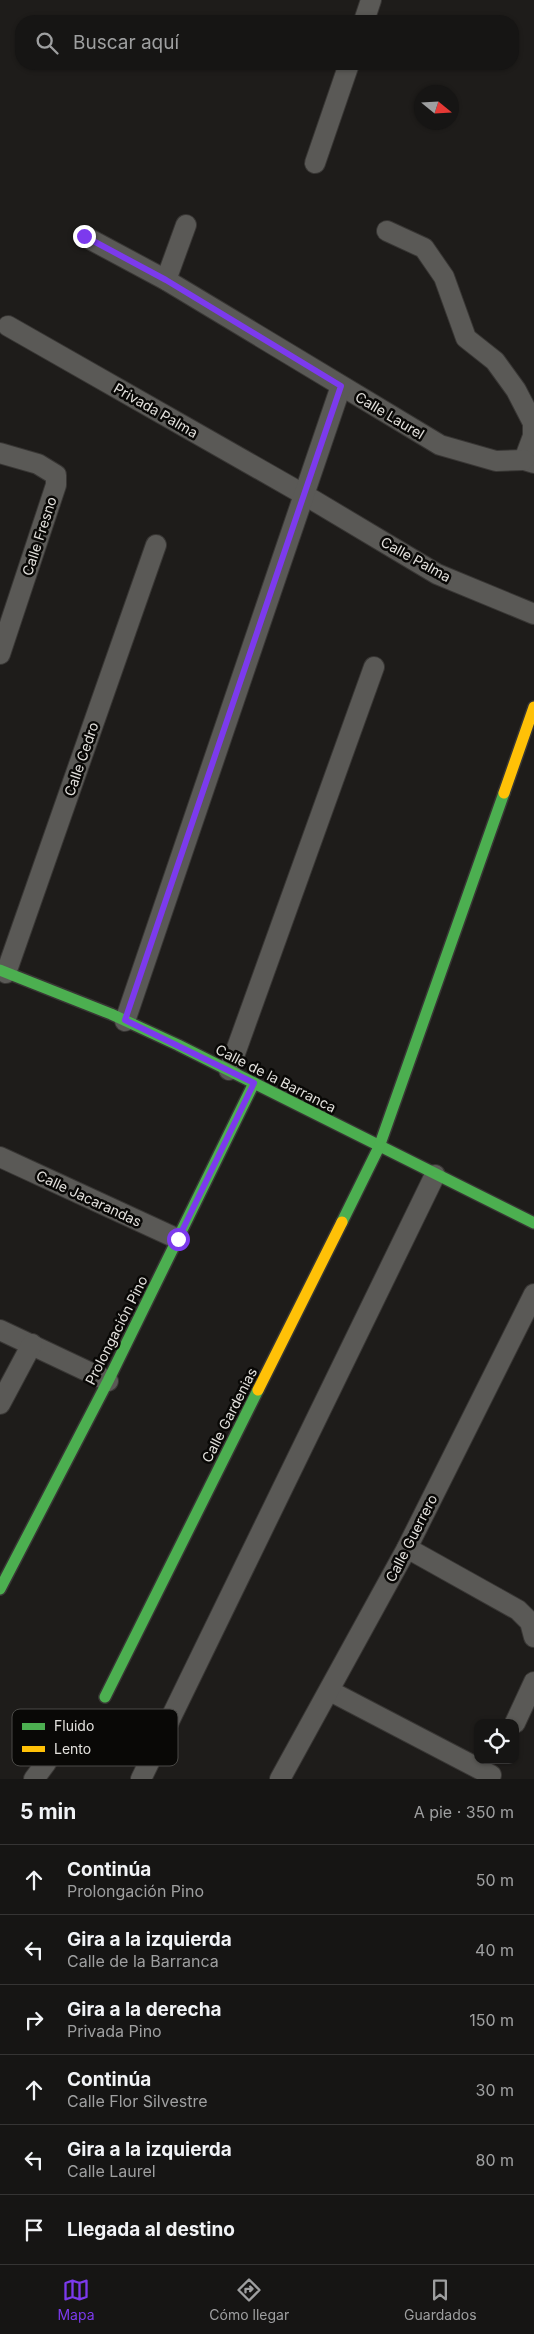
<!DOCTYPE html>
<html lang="es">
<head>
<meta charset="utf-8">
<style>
  body { margin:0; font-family:Inter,sans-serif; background:#232222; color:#f1f3f6 }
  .controls { position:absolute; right:15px; bottom:15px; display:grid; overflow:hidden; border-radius:10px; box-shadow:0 1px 4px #0004 }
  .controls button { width:45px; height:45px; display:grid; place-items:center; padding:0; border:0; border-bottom:1px solid #353434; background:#161514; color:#f1f3f6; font:25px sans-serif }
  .compass { position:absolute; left:414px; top:85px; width:45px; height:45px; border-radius:50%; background:#161514; box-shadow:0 1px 4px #0004; rotate:108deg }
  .stop { position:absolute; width:15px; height:15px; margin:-11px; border:4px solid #7c3aed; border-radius:50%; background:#fff }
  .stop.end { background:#7c3aed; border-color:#fff; box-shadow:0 1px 5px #0008 }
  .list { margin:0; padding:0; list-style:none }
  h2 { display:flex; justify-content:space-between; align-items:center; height:65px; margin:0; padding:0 20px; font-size:21px }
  h2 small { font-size:16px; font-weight:400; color:#9e9fa0 }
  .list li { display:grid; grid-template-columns:32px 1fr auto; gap:15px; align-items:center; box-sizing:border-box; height:70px; padding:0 20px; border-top:1px solid #353434 }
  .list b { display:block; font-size:19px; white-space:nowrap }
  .list p { margin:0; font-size:16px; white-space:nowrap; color:#9e9fa0 }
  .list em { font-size:16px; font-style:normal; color:#9e9fa0 }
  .icon { flex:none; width:28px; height:28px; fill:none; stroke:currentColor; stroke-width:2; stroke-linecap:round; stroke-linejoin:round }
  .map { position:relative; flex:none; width:534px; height:1779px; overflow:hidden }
  .search { position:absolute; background:#161514; box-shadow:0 1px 4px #0004; left:15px; right:15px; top:15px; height:55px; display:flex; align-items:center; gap:12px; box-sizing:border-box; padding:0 18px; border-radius:20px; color:#9e9fa0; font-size:19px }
  .sheet { height:485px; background:#161514 }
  nav { display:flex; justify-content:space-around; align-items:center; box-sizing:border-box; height:70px; border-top:1px solid #353434; background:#161514; font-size:14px; color:#9e9fa0 }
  nav a { display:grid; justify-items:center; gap:2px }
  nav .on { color:#7c3aed }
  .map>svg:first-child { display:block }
</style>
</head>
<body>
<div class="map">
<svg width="534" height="1779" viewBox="0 0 534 1779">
  <rect width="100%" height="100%" fill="#1e1c1a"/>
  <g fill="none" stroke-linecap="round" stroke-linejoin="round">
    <defs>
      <g id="street">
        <polyline points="364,21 371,0"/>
        <polyline points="315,163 349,64"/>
        <polyline points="387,231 424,248 444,277 466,338 495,361 516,390 533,423 533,436 524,460 534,463"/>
        <polyline points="84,236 166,280 440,445 496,461 524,460"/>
        <polyline points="166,280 186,225"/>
        <polyline points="8,326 303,494 437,574 534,614"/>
        <polyline points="0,453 38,464 56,475 56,485 0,654"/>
        <polyline points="6,973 156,545"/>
        <polyline points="125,1021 341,386"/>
        <polyline points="229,1070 374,667"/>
        <polyline points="0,1157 178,1239"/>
        <polyline points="0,1330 108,1381"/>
        <polyline points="0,1404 32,1344"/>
        <polyline points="407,1548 518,1610 530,1622 534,1637"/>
        <polyline points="330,1691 491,1775"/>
        <polyline points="515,1723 534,1682"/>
        <polyline points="34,1779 46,1763"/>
        <polyline points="141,1779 435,1175"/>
        <polyline points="280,1779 407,1548 534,1294"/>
      </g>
      <g id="fast">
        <polyline points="0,970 111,1014 178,1045 534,1223"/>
        <polyline points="342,1222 379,1147 504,793"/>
        <polyline points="0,1589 108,1381 254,1083"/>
        <polyline points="105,1697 258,1390"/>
      </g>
      <g id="slow">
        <polyline points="504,793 534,707"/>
        <polyline points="258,1390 342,1222"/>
      </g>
    </defs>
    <use href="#street" stroke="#383634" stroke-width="22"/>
    <use href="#fast" stroke="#383634" stroke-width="14"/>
    <use href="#slow" stroke="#383634" stroke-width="14"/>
    <use href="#street" stroke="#5a5956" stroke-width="20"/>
    <use href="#fast" stroke="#4caf50" stroke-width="11"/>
    <use href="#slow" stroke="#ffc107" stroke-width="11"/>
  </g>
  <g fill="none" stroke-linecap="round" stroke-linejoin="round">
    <polyline stroke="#7c3aed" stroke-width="6" points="84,236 166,280 341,386 125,1020 254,1083 178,1239"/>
  </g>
  <g text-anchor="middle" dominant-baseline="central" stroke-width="5" stroke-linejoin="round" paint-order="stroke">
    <g font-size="14" fill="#e3e1dd" stroke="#090806">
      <text transform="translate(156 410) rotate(30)">Privada Palma</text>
      <text transform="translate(390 415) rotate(31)">Calle Laurel</text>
      <text transform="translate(39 536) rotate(-72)">Calle Fresno</text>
      <text transform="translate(416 559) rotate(29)">Calle Palma</text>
      <text transform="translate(81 759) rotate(-71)">Calle Cedro</text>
      <text transform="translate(276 1078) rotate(27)">Calle de la Barranca</text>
      <text transform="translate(89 1198) rotate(25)">Calle Jacarandas</text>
      <text transform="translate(116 1330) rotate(-63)">Prolongación Pino</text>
      <text transform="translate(229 1415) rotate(-63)">Calle Gardenias</text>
      <text transform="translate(411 1538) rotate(-63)">Calle Guerrero</text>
    </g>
  </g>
  <rect x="12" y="1709" width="166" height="57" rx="8" fill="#090806" stroke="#4a4946" stroke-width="1"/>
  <rect x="22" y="1723" width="23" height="7" fill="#4caf50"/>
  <rect x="22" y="1746" width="23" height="6" fill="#ffc107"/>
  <g font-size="14" fill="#e3e1dd">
    <text x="54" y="1731">Fluido</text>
    <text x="54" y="1754">Lento</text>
  </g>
</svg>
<div class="controls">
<button><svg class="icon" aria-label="locate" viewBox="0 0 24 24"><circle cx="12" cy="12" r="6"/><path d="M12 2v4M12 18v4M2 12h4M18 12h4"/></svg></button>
</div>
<svg class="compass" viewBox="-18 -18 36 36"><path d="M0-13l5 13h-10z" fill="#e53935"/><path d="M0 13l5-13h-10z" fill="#9e9fa0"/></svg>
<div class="stop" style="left:178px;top:1239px"></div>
<div class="stop end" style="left:84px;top:236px"></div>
<div class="search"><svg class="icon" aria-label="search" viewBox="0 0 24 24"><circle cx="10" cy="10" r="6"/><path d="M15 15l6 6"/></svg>Buscar aquí</div>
</div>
<section class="sheet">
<h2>5 min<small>A pie · 350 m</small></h2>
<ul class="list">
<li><svg class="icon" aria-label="ahead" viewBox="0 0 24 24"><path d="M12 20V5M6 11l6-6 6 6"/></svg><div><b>Continúa</b><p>Prolongación Pino</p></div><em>50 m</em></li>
<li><svg class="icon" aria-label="left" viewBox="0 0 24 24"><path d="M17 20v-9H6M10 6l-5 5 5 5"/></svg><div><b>Gira a la izquierda</b><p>Calle de la Barranca</p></div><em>40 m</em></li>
<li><svg class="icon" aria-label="right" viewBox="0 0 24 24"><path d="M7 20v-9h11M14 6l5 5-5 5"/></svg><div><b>Gira a la derecha</b><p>Privada Pino</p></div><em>150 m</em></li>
<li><svg class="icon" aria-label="ahead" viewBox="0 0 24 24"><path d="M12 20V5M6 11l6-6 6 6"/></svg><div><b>Continúa</b><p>Calle Flor Silvestre</p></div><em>30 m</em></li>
<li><svg class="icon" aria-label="left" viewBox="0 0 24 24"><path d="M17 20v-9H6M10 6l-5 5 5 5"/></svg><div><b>Gira a la izquierda</b><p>Calle Laurel</p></div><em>80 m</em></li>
<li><svg class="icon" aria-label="arrive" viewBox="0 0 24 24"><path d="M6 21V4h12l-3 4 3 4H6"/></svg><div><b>Llegada al destino</b></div></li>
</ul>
</section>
<nav>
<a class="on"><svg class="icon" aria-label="map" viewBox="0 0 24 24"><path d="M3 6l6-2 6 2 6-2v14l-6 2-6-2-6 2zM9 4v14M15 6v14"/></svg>Mapa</a>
<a><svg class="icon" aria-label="directions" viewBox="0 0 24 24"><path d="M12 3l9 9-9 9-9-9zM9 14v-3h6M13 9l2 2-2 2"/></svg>Cómo llegar</a>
<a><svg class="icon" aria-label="saved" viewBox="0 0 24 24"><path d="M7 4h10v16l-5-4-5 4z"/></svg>Guardados</a>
</nav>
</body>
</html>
